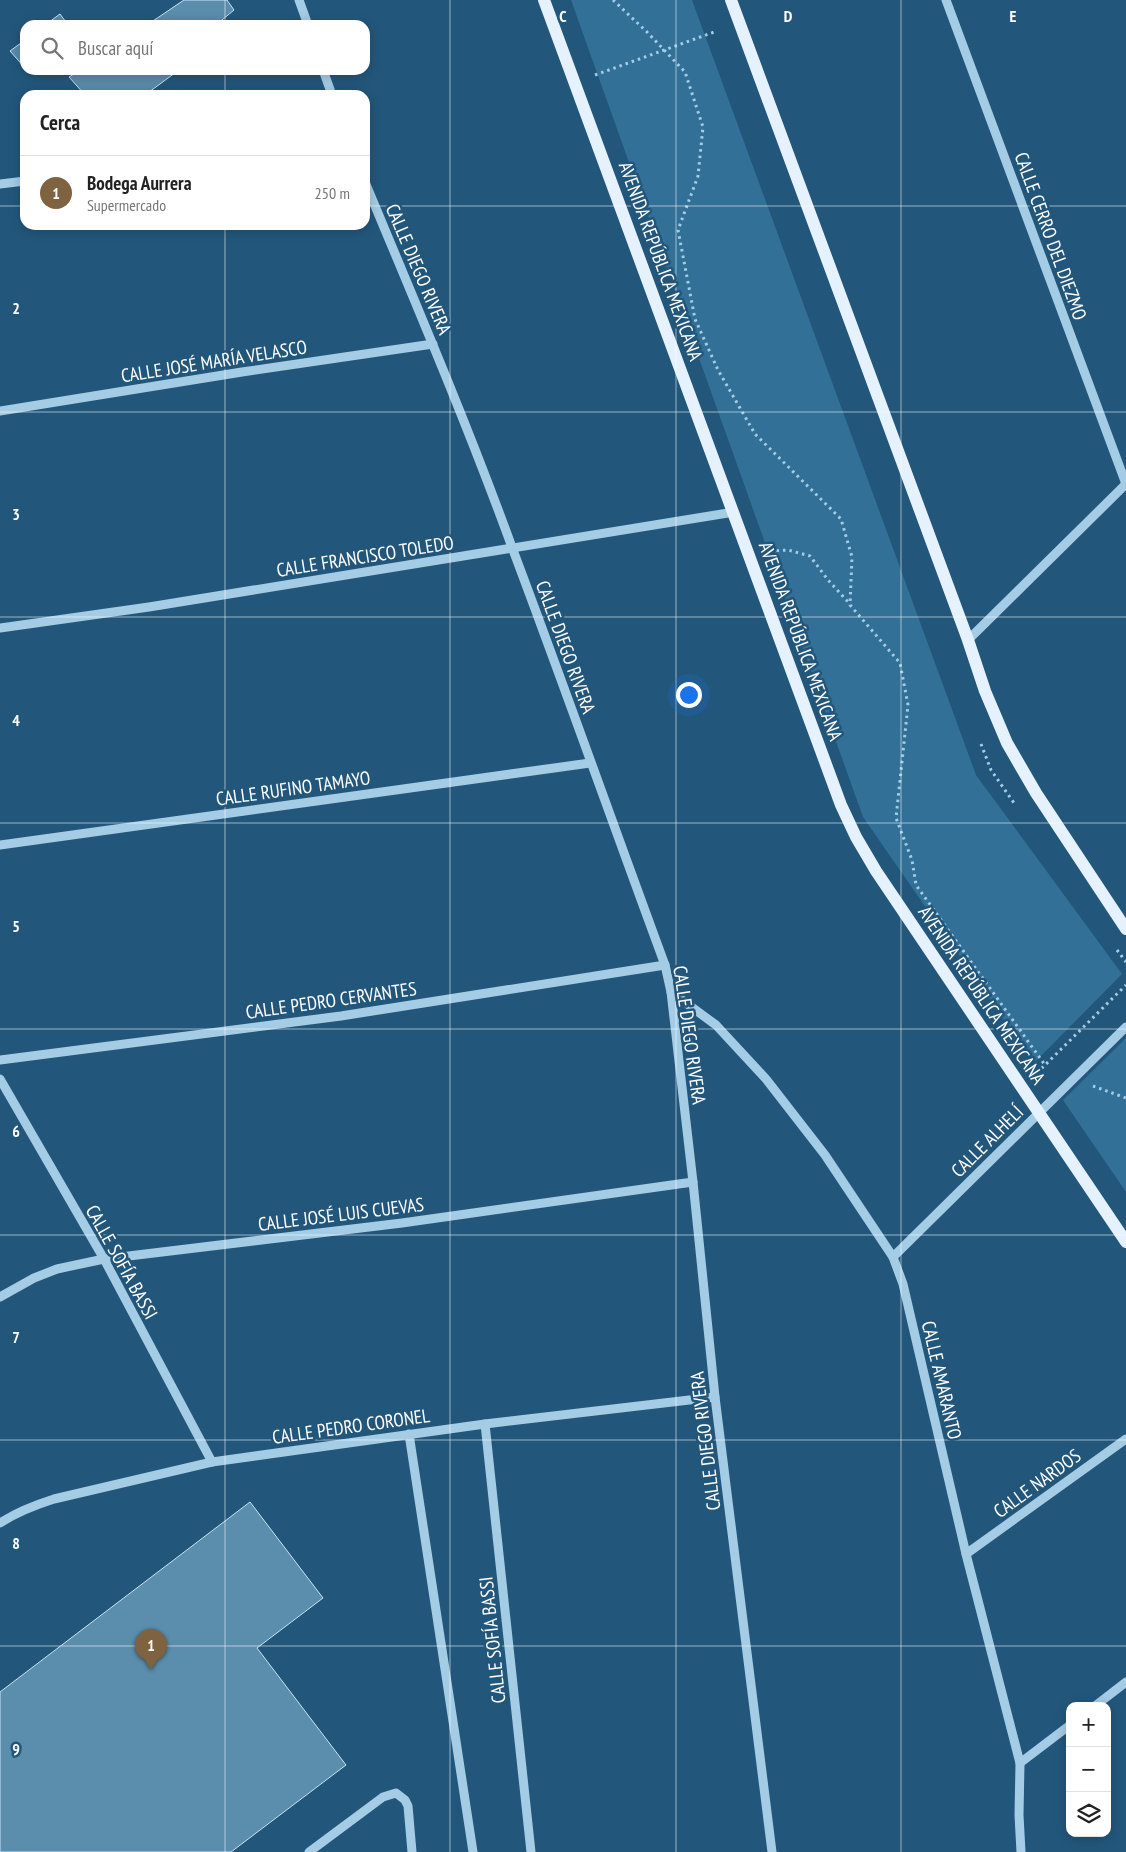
<!DOCTYPE html>
<html lang="es">
<head>
<meta charset="utf-8">
<style>
  body { margin:0; font-family:"PT Sans Narrow",sans-serif; background:#f2f2f2; color:#222 }
  .controls { position:absolute; right:15px; bottom:15px; display:grid; overflow:hidden; border-radius:10px; box-shadow:0 2px 12px #0003 }
  .controls button { width:45px; height:45px; display:grid; place-items:center; padding:0; border:0; border-bottom:1px solid #e0e0e0; background:#fff; color:#222; font:25px sans-serif }
  .you { position:absolute; left:688px; top:694px; width:18px; height:18px; margin:-12px; border:4px solid #fff; border-radius:50%; background:#1a73e8; box-shadow:0 0 0 8px #1a73e833 }
  .badge { display:grid; place-items:center; width:32px; height:32px; border-radius:50%; background:#7f6341; color:#fff; font-size:16px; font-weight:700 }
  .pin { position:absolute; translate:-50% -41px; filter:drop-shadow(0 1px 2px #0008) }
  .pin::after { content:''; position:absolute; top:26px; width:18px; height:15px; background:inherit; clip-path:polygon(0 0,100% 0,50% 100%) }
  .list { margin:0; padding:0; list-style:none }
  h2 { display:flex; justify-content:space-between; align-items:center; height:65px; margin:0; padding:0 20px; font-size:21px }
  h2 small { font-size:16px; font-weight:400; color:#767676 }
  .list li { display:grid; grid-template-columns:32px 1fr auto; gap:15px; align-items:center; box-sizing:border-box; height:75px; padding:0 20px; border-top:1px solid #e0e0e0 }
  .list b { display:block; font-size:19px; white-space:nowrap }
  .list p { margin:0; font-size:16px; white-space:nowrap; color:#767676 }
  .list em { font-size:16px; font-style:normal; color:#767676 }
  .icon { flex:none; width:28px; height:28px; fill:none; stroke:currentColor; stroke-width:2; stroke-linecap:round; stroke-linejoin:round }
  .map { position:relative; flex:none; width:1126px; height:1852px; overflow:hidden }
  .search { position:absolute; background:#fff; box-shadow:0 2px 12px #0003; left:20px; top:20px; width:350px; height:55px; display:flex; align-items:center; gap:12px; box-sizing:border-box; padding:0 18px; border-radius:15px; color:#767676; font-size:19px }
  .panel { position:absolute; background:#fff; box-shadow:0 2px 12px #0003; left:20px; top:90px; width:350px; height:140px; border-radius:15px }
  .map>svg:first-child { display:block }
</style>
</head>
<body>
<div class="map">
<svg width="1126" height="1852" viewBox="0 0 1126 1852">
  <rect width="100%" height="100%" fill="#22577b"/>
  <g fill="#327097">
    <polygon points="571,0 692,0 976,775 1122,974 1034,1063 863,817"/>
    <polygon points="1126,1038 1126,1192 1063,1100"/>
  </g>
  <g fill="#5b8dad" stroke="#c8e3f4">
    <polygon points="184,0 227,0 234,10 216,25 147,25"/>
    <polygon points="60,14 68,25 45,25"/>
    <polygon points="25,40 25,68 10,51"/>
    <polygon points="80,70 179,70 145,95 85,95 69,77"/>
    <polygon points="250,1502 323,1598 257,1648 346,1765 231,1852 0,1852 0,1692"/>
  </g>
  <g fill="none" stroke-linecap="round" stroke-linejoin="round">
    <g stroke="#a5cce5" stroke-width="3" stroke-dasharray="2.5 4" stroke-linecap="butt">
      <polyline points="613,0 647,32 685,72 703,127 698,176 678,230 695,319 718,370 755,434 841,519 852,557 850,605 900,663 908,705 896,818 912,860 916,885 1045,1065"/>
      <polyline points="595,75 717,31"/>
      <polyline points="770,551 788,550 810,556 828,580 850,604"/>
      <polyline points="981,744 991,770 1014,803"/>
      <polyline points="1117,950 1126,962"/>
      <polyline points="1037,1073 1126,985"/>
      <polyline points="1093,1086 1126,1098"/>
    </g>
    <g stroke="#a5cce5" stroke-width="9">
      <polyline points="299,0 308,25"/>
      <polyline points="946,0 1126,484"/>
      <polyline points="323,70 332,95"/>
      <path d="M365,182C416,304 468,426 513,550C565,688 614,827 665,965L671,992L693,1182L715,1397L772,1852"/>
      <polyline points="0,184 25,181"/>
      <polyline points="0,411 242,372 433,344"/>
      <polyline points="0,628 149,607 734,512"/>
      <polyline points="968,640 1126,484"/>
      <polyline points="0,845 590,763"/>
      <polyline points="671,992 716,1025 766,1079 825,1155 893,1257 903,1284 966,1554 1020,1763 1019,1815 1021,1852"/>
      <polyline points="0,1060 341,1016 665,965"/>
      <polyline points="0,1079 104,1259 212,1462"/>
      <polyline points="893,1257 1126,1027"/>
      <polyline points="0,1297 34,1278 57,1269 104,1259 402,1223 693,1182"/>
      <polyline points="485,1424 531,1852"/>
      <polyline points="409,1434 473,1852"/>
      <path d="M0,1523C17,1512 35,1505 54,1499L212,1462L485,1424L715,1397"/>
      <polyline points="966,1554 1126,1439"/>
      <polyline points="1095,1706 1126,1682"/>
      <polyline points="1020,1763 1070,1725"/>
      <polyline points="309,1852 383,1797 396,1793 405,1800 408,1806 412,1852"/>
    </g>
    <g stroke="#e5f2fd" stroke-width="12">
      <polyline points="544,0 841,805 856,837 876,871 1126,1242"/>
      <polyline points="731,0 968,640 985,691 1007,743 1036,793 1126,929"/>
    </g>
  </g>
  <path fill="none" stroke="#fff" stroke-width="1" stroke-opacity="0.55" d="M225,0V25M450,0V1852M676,0V1852M901,0V1852M225,70V95M0,206H25M365,206H1126M225,225V1852M0,412H1126M0,617H1126M0,823H1126M0,1029H1126M0,1235H1126M0,1440H1126M0,1646H1126"/>
  <g text-anchor="middle" dominant-baseline="central" stroke-width="5" stroke-linejoin="round" paint-order="stroke">
    <g font-size="19" fill="#fff" stroke="#22577b">
      <text transform="translate(1051 236) rotate(70)">CALLE CERRO DEL DIEZMO</text>
      <text transform="translate(661 261) rotate(70)">AVENIDA REPÚBLICA MEXICANA</text>
      <text transform="translate(419 269) rotate(67)">CALLE DIEGO RIVERA</text>
      <text transform="translate(214 361) rotate(-9)">CALLE JOSÉ MARÍA VELASCO</text>
      <text transform="translate(365 556) rotate(-9)">CALLE FRANCISCO TOLEDO</text>
      <text transform="translate(801 641) rotate(70)">AVENIDA REPÚBLICA MEXICANA</text>
      <text transform="translate(566 647) rotate(70)">CALLE DIEGO RIVERA</text>
      <text transform="translate(293 788) rotate(-8)">CALLE RUFINO TAMAYO</text>
      <text transform="translate(982 995) rotate(56)">AVENIDA REPÚBLICA MEXICANA</text>
      <text transform="translate(331 1000) rotate(-8)">CALLE PEDRO CERVANTES</text>
      <text transform="translate(690 1035) rotate(82)">CALLE DIEGO RIVERA</text>
      <text transform="translate(987 1141) rotate(-45)">CALLE ALHELÍ</text>
      <text transform="translate(341 1214) rotate(-7)">CALLE JOSÉ LUIS CUEVAS</text>
      <text transform="translate(122 1262) rotate(61)">CALLE SOFÍA BASSI</text>
      <text transform="translate(942 1380) rotate(77)">CALLE AMARANTO</text>
      <text transform="translate(351 1426) rotate(-8)">CALLE PEDRO CORONEL</text>
      <text transform="translate(705 1441) rotate(-97)">CALLE DIEGO RIVERA</text>
      <text transform="translate(1037 1483) rotate(-36)">CALLE NARDOS</text>
      <text transform="translate(492 1640) rotate(-96)">CALLE SOFÍA BASSI</text>
    </g>
  </g>
  <g font-size="16" text-anchor="middle" font-weight="bold" fill="#fff" stroke="#22577b" stroke-width="5" stroke-linejoin="round" paint-order="stroke">
    <text x="563" y="22">C</text>
    <text x="788" y="22">D</text>
    <text x="1013" y="22">E</text>
    <text x="16" y="314">2</text>
    <text x="16" y="520">3</text>
    <text x="16" y="726">4</text>
    <text x="16" y="932">5</text>
    <text x="16" y="1137">6</text>
    <text x="16" y="1343">7</text>
    <text x="16" y="1549">8</text>
    <text x="16" y="1755">9</text>
  </g>
</svg>
<div class="controls">
<button>+</button>
<button>−</button>
<button><svg class="icon" aria-label="layers" viewBox="0 0 24 24"><path d="M12 4l9 5-9 5-9-5zM3 14l9 5 9-5"/></svg></button>
</div>
<div class="you"></div>
<div class="pin badge" style="left:151px;top:1670px">1</div>
<div class="search"><svg class="icon" aria-label="search" viewBox="0 0 24 24"><circle cx="10" cy="10" r="6"/><path d="M15 15l6 6"/></svg>Buscar aquí</div>
<section class="panel">
<h2>Cerca<small></small></h2>
<ul class="list">
<li><span class="badge">1</span><div><b>Bodega Aurrera</b><p>Supermercado</p></div><em>250 m</em></li>
</ul>
</section>
</div>
</body>
</html>
